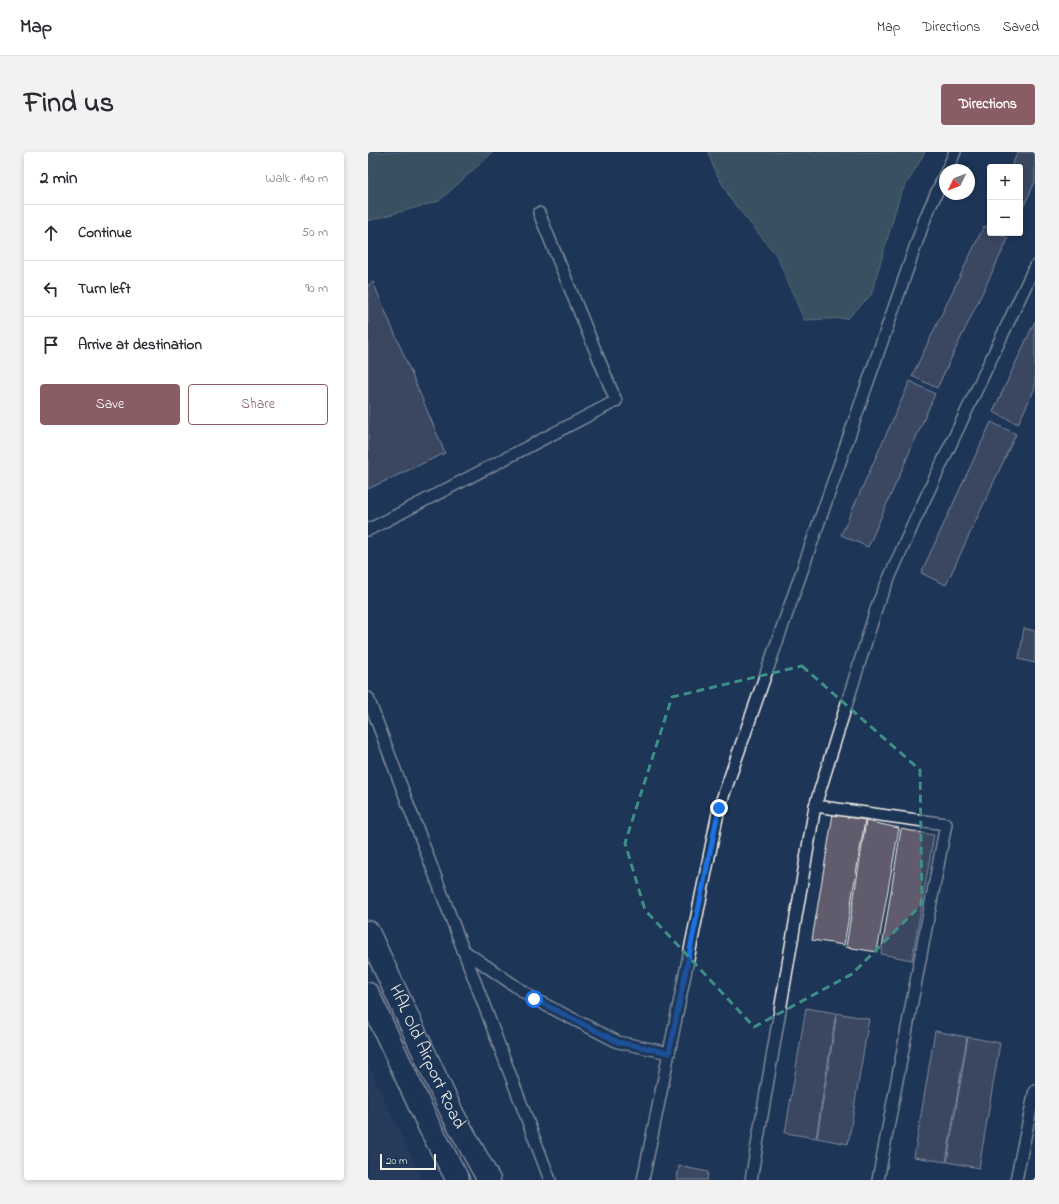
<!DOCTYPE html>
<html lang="en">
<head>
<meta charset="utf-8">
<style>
  body { margin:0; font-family:"Indie Flower",sans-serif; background:#f2f2f3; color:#2b2b33 }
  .controls { position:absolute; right:12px; top:12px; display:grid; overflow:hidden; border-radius:4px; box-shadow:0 2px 6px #0003 }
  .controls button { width:36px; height:36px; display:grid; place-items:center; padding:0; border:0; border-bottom:1px solid #e1e1e2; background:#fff; color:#2b2b33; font:20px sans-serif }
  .compass { position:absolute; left:571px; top:12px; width:36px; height:36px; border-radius:50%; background:#fff; box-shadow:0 2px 6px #0003; rotate:227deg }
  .scale { position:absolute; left:12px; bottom:10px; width:56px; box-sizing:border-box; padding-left:4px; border:2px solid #f4f1e8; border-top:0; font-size:11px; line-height:14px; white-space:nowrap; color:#f4f1e8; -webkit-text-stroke:3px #1d3557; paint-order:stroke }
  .stop { position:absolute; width:12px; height:12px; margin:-9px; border:3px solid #1a73e8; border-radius:50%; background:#fff }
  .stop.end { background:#1a73e8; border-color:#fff; box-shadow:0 1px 4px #0008 }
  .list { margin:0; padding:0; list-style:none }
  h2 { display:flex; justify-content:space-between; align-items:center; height:52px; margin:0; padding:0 16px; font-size:17px }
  h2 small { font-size:13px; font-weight:400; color:#7c7c81 }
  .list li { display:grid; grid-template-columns:26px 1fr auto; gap:12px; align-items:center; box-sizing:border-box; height:56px; padding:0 16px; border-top:1px solid #e1e1e2 }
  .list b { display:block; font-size:15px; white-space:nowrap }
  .list em { font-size:13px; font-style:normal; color:#7c7c81 }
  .actions { display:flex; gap:8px; padding:12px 16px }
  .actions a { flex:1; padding:9px 0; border:1px solid #8a5d65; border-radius:4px; text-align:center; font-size:14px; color:#8a5d65 }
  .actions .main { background:#8a5d65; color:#fff }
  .icon { flex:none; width:22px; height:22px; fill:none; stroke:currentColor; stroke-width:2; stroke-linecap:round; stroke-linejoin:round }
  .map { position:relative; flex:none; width:667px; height:1028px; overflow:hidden; border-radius:4px }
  header { display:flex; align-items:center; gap:24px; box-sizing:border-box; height:56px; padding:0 20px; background:#fff; border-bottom:1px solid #e1e1e2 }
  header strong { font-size:19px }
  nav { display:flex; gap:22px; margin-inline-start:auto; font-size:14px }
  .intro { display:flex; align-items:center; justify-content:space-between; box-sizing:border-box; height:96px; padding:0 24px }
  h1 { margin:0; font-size:28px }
  .button { padding:10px 18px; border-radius:4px; background:#8a5d65; color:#fff; font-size:14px; font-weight:700 }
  main { display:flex; gap:24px; padding:0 24px }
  aside { flex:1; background:#fff; border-radius:4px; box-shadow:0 2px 6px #0003 }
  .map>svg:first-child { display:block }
</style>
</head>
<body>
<header>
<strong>Map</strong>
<nav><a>Map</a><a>Directions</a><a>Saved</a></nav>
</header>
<div class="intro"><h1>Find us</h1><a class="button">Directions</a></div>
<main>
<aside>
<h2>2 min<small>Walk · 140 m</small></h2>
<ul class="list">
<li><svg class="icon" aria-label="ahead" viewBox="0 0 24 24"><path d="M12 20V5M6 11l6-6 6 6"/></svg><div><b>Continue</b></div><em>50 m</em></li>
<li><svg class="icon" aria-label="left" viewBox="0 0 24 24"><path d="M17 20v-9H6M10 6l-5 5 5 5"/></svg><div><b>Turn left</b></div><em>90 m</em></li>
<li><svg class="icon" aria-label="arrive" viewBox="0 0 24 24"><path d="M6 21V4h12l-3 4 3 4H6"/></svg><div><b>Arrive at destination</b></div></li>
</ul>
<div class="actions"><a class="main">Save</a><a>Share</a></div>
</aside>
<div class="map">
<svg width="667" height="1028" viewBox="0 0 667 1028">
  <rect width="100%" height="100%" fill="#1d3557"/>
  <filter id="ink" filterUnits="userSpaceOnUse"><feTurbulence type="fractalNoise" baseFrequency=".025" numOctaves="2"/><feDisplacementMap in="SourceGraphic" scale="8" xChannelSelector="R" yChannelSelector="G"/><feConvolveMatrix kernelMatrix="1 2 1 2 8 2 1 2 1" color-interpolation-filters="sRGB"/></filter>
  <g filter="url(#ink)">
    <polygon fill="#31415e" points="0,912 37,991 56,1028 0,1028"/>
    <g fill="#5b716d" stroke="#a8b1aa">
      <polygon points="0,0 125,0 71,49 0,69"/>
      <polygon points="340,0 557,0 532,43 503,143 480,166 436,168 409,104 364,49 347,19"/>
    </g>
    <g fill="#605c6e" stroke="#f4f1e8">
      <polygon points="650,0 667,0 667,30 652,62 652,15 643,15"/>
      <polygon points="616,74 622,77 622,81 630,81 640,87 569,236 544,224"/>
      <polygon points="5,130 77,301 0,337 0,133"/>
      <polygon points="667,169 667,236 650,272 625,260"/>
      <polygon points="542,229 567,242 500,395 473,383"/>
      <polygon points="623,270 648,282 578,433 553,421"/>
      <polygon points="656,476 667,479 667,511 651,507"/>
      <polygon points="465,662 497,668 476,793 444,788"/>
      <polygon points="498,669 531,676 509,800 478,795"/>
      <polygon points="533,677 566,683 544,808 513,802"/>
      <polygon points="438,856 468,861 448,986 417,981"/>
      <polygon points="469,861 501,867 480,992 449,986"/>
      <polygon points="567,879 599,885 578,1010 546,1005"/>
      <polygon points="600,885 632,891 611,1016 579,1010"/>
      <polygon points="311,1014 340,1020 339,1028 309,1028"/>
    </g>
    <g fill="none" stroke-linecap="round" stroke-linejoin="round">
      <defs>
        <g id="service">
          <polyline points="579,18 587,0"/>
          <polyline points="0,378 248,249 171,61"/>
          <polyline points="0,546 182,1028"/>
          <polyline points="447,654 578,672 510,1028"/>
          <polyline points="95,798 166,847 250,890 301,901"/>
          <polyline points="275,1028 351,656 558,64 577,22"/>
          <polyline points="383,1028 447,654 510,451 547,368 667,114"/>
          <polyline points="648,1028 667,938"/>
        </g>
        <g id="primary">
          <path id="s1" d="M0,780L85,963L121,1028"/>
          <polyline points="0,842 62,976 90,1028"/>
        </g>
      </defs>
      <use href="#service" stroke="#f4f1e8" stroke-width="14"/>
      <use href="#primary" stroke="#f4f1e8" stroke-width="25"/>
      <use href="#service" stroke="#1d3557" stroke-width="11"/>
      <use href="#primary" stroke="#1d3557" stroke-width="22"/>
    </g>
  </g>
  <g fill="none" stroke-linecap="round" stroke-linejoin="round" filter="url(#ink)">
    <polyline stroke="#1a73e8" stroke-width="5" points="166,847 250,890 301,901 351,656"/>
  </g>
  <path d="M0 0H667V1028H0ZM434,514L552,618L554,752L484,822L386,875L277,758L257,691L304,545Z" fill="#1d3557" fill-opacity=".55" fill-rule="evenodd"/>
  <path fill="none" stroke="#3d8f86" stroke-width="3" stroke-dasharray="8 5" stroke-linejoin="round" d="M434,514L552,618L554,752L484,822L386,875L277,758L257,691L304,545Z"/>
  <g text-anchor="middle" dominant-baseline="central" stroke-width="4" stroke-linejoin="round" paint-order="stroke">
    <g font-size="18" fill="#f4f1e8" stroke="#1d3557">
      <text stroke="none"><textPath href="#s1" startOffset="138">HAL Old Airport Road</textPath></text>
    </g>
  </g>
</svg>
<div class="controls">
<button>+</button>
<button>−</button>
</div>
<svg class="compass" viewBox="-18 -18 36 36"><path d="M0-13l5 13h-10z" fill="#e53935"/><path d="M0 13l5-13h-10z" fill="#7c7c81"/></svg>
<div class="scale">20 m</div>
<div class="stop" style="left:166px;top:847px"></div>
<div class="stop end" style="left:351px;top:656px"></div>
</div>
</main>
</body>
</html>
